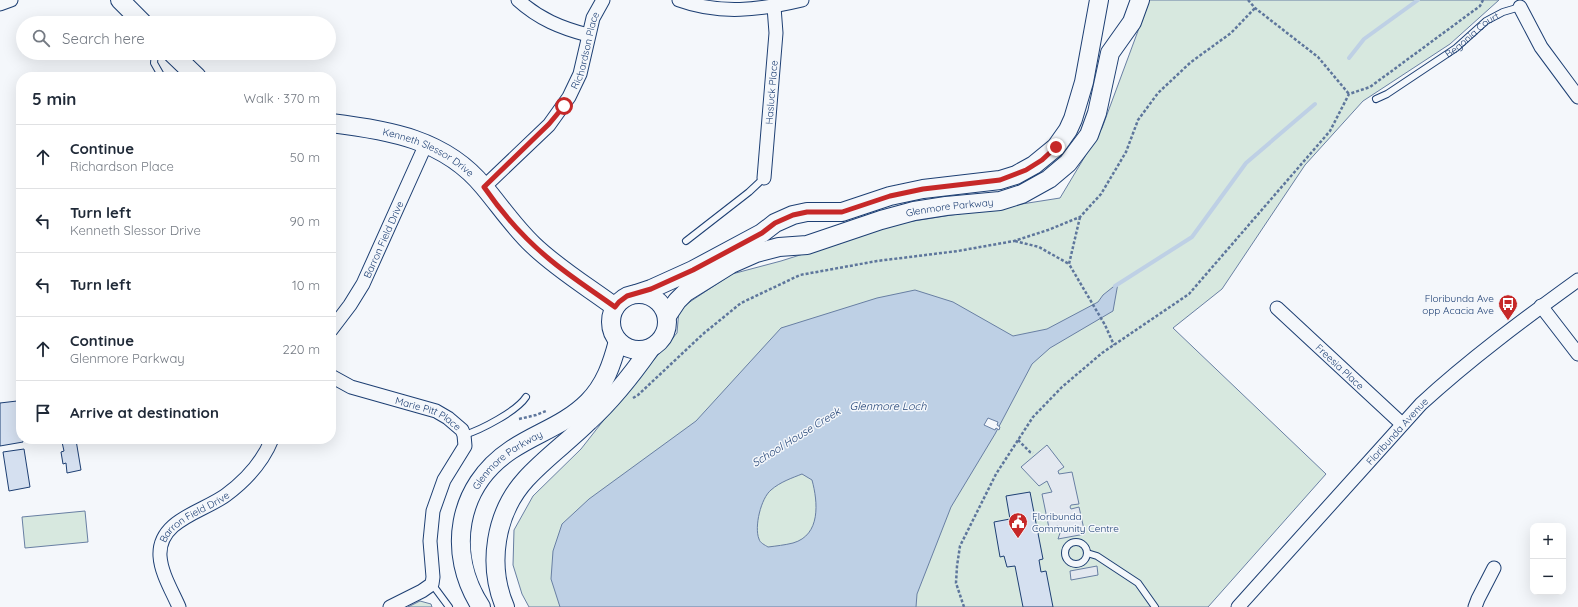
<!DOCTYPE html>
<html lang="en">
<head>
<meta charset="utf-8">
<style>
  body { margin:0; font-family:Quicksand,sans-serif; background:#f2f2f3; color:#1f2937 }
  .controls { position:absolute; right:12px; bottom:12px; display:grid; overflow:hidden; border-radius:8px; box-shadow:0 4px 16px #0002 }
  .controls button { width:36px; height:36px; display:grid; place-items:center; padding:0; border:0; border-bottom:1px solid #e0e1e3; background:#fff; color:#1f2937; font:20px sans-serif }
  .stop { position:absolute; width:12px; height:12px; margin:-9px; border:3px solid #c62828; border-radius:50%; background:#fff }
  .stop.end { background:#c62828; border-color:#fff; box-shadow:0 1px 4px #0008 }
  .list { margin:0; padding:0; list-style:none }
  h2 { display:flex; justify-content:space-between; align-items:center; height:52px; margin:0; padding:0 16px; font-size:17px }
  h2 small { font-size:13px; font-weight:400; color:#747a83 }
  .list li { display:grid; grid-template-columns:26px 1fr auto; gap:12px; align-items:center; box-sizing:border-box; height:64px; padding:0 16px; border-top:1px solid #e0e1e3 }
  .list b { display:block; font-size:15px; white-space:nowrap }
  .list p { margin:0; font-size:13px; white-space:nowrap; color:#747a83 }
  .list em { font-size:13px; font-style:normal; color:#747a83 }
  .icon { flex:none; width:22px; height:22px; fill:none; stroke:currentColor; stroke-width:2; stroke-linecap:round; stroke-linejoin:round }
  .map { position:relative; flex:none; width:1578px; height:607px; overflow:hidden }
  .search { position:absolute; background:#fff; box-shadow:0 4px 16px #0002; left:16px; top:16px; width:320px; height:44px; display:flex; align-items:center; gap:10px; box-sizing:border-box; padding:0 14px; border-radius:22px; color:#747a83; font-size:15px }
  .panel { position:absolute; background:#fff; box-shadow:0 4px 16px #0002; left:16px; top:72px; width:320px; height:372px; border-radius:16px }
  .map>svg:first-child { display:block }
</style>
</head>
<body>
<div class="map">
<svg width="1578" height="607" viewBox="0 0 1578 607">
  <rect width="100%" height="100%" fill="#f4f7fb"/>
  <g fill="#d7e8df" stroke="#687fa3">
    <polygon points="1148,0 1499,0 1450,44 1363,101 1305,165 1222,289 1173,328 1326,474 1208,607 529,607 522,594 513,565 514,530 533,496 581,449 625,393 677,333 679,309 732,274 781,261 901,223 1060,198 1102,128 1145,12"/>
    <polygon points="85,511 88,542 25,548 22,517"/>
    <polygon points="420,601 431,604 432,607 408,607"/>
  </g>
  <g fill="#e3e8f0" stroke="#687fa3">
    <polygon points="1047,445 1064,467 1058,471 1059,474 1072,472 1079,504 1071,505 1070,507 1071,509 1079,507 1085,534 1058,539 1060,533 1058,526 1049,528 1042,494 1052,492 1047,481 1039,486 1021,467"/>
    <polygon points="1097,566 1098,575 1071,580 1070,571"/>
  </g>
  <path fill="#bed0e5" stroke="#687fa3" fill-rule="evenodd" d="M1118,283L1113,311L1050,348L1032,364L995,434L951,507L917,594L916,607H560L551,579L553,551L562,524L589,499L696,421L781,328L877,298L915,290L953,302L1013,336L1047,329L1098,302L1103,295ZM802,474L812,480C818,502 821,535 793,543C785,545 776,546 768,547C765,545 760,543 759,539C754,527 761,498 771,490C780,482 792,478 802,474Z"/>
  <polygon fill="#f4f7fb" stroke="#687fa3" points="988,418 998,422 997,425 1000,427 999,430 996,428 995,430 984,425"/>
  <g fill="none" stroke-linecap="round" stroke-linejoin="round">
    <g stroke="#bed0e5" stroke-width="4">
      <polyline points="1349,58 1364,39 1418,0"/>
      <polyline points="1115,286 1192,237 1246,163 1315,104"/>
    </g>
  </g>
  <g fill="#d5e0f0" stroke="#1d3f73">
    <polygon points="17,401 21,427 21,439 23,439 23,442 0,446 0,403"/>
    <polygon points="76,440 81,470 67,473 66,463 63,464 61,452 64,451 62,442"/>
    <polygon points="24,449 30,487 9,491 3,452"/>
    <polygon points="1030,492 1043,559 1039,560 1041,572 1046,571 1053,607 1023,607 1015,566 1007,567 1004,556 1000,557 994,522 1010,519 1006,496"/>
  </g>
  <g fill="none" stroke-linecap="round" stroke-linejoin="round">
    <defs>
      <g id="lane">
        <polyline points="155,53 154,63 162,77"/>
        <path id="s1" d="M1376,99L1387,94L1456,48L1486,21L1503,12L1520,7"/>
        <polyline points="686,241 749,192 764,178"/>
        <path d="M464,435C481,430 517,411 526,397"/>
        <circle cx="1076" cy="553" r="11"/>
        <polyline points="1087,553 1097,556 1138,583 1155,607"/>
        <polyline points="432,584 449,607"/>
      </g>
      <g id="street">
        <path d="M518,0C539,19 561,28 588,35"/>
        <path d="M679,0C720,15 760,10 802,0"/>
        <polyline points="0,4 11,0"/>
        <polyline points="1520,7 1541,47 1578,97"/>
        <path id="s2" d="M764,178L776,33L774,7"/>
        <path id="s3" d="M484,187L549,125L569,97L580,74L593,18L603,0"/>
        <polyline points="1541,306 1578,354"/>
        <path id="s4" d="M1277,308L1402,424"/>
        <path id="s5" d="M331,330L350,305L363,284L426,144"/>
        <path id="s6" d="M331,376L351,387L436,411L448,418L462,430L464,435L465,446L444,480L433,511L430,541L433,577L432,584L422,591L390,607"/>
        <path id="s7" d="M179,607C172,591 161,573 160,556C158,520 203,512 226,495C245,481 263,461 272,439"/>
        <path id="s8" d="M1238,607L1421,404C1470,359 1524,319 1578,280"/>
        <polyline points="1475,607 1478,599 1494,568"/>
      </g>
      <g id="secondary">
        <polyline points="120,0 143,23"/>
        <polyline points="172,53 197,77"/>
        <path id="s9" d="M331,123C388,130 445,139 484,187C500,206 514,227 533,245C558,269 588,287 615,307"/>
        <circle cx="639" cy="322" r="28"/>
        <polyline points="636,294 651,289 693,270 762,233 775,223 793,215 807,212 842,212 890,196 923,189 1000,180 1016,175 1034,165 1056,147 1068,130 1073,119 1084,82 1099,0"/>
        <path id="s10" d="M667,316L677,301L686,292L731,264L756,253L779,247L807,245L881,220L914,211L946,206L1000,201L1022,194L1049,179L1068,163L1089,135L1097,113L1110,53L1132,22L1140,0"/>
        <path id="s11" d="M481,607C446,553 457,486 511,450C536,433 565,425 588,402C605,385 612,364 618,341"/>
        <path d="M505,607C487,565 495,513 526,479C545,458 569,441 589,421C613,399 631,376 650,349"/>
      </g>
    </defs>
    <use href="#lane" stroke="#1d3f73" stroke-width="8"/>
    <use href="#street" stroke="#1d3f73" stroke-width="15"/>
    <use href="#secondary" stroke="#1d3f73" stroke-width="20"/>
    <g stroke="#5e769c" stroke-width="2.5" stroke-dasharray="3 2" stroke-linecap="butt">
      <polyline points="1248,0 1255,8 1318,57 1349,94"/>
      <polyline points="1080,217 1069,264 1105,325 1114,345"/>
      <polyline points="1015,241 1039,247 1069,264"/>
      <polyline points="633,398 638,395 703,334 741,303 800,275 877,261 958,251 1014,241 1048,230 1080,217 1101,194 1126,152 1138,120 1158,93 1191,62 1231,33 1255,8"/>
      <polyline points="519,419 536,415 546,411"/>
      <polyline points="1018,440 1030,452 1033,453"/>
      <polyline points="964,607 956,583 957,566 960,546 996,474 1033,417 1062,387 1102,353 1189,294 1330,131 1349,94 1370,87 1480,6 1483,0"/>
    </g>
    <use href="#lane" stroke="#f4f7fb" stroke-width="6"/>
    <use href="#street" stroke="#f4f7fb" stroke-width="13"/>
    <use href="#secondary" stroke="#f4f7fb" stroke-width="18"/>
  </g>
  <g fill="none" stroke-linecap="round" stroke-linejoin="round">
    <path stroke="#c62828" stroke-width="5" d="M564,106L549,124L484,187C502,213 524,238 548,258C569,276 593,291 615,307L619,302L627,296L651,289L693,270L762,233L775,223L793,215L807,212H842L890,196L923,189L1000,180L1026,170L1042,160L1056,147"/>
  </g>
  <defs>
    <symbol id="bus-pin" viewBox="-11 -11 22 30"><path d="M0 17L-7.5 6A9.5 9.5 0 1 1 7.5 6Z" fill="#c62828" stroke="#f4f7fb"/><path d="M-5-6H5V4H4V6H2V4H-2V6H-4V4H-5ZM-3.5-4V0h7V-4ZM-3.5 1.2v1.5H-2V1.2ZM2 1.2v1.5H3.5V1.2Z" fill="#fff"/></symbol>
    <symbol id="civic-pin" viewBox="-11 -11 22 30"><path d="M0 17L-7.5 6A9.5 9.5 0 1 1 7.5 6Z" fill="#c62828" stroke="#f4f7fb"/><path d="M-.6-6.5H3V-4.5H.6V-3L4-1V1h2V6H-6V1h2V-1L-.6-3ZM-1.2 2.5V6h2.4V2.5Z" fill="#fff"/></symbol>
  </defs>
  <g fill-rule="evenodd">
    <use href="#bus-pin" x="1497" y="293" width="22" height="30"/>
    <use href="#civic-pin" x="1007" y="511" width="22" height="30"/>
  </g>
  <g text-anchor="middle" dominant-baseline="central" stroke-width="3" stroke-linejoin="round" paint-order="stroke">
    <g font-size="10" fill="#1d3f73" stroke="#f4f7fb">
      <text stroke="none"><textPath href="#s1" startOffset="116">Begonia Court</textPath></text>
      <text stroke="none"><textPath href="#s3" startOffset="174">Richardson Place</textPath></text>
      <text stroke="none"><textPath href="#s2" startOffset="86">Hasluck Place</textPath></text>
      <text stroke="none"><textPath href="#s9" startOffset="103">Kenneth Slessor Drive</textPath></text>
      <text stroke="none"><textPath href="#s10" startOffset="311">Glenmore Parkway</textPath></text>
      <text stroke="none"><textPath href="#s5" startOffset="105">Barron Field Drive</textPath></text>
      <text stroke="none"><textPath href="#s4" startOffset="86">Freesia Place</textPath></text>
      <text stroke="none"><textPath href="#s6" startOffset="105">Marie Pitt Place</textPath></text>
      <text stroke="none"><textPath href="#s8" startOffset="237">Floribunda Avenue</textPath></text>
      <text stroke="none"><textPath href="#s11" startOffset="169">Glenmore Parkway</textPath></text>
      <text stroke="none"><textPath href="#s7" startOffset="111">Barron Field Drive</textPath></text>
    </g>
    <g font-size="10" fill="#1d3f73" stroke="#f4f7fb" text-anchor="end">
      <text x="1494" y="298">Floribunda Ave<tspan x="1494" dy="12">opp Acacia Ave</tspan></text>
      <text x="1032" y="516" text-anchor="start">Floribunda<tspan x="1032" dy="12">Community Centre</tspan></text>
    </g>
    <g font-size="11" font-style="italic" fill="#1d3f73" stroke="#f4f7fb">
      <text x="888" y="406">Glenmore Loch</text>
      <text transform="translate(796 437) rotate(-32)">School House Creek</text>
    </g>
  </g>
</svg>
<div class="controls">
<button>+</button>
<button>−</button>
</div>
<div class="stop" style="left:564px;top:106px"></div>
<div class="stop end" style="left:1056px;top:147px"></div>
<div class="search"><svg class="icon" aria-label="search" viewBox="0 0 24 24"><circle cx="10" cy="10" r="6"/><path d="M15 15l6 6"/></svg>Search here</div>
<section class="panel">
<h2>5 min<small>Walk · 370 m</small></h2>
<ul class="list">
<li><svg class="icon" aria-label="ahead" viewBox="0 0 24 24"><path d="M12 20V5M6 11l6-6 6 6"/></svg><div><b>Continue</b><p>Richardson Place</p></div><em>50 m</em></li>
<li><svg class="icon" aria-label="left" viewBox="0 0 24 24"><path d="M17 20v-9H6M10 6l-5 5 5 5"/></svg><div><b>Turn left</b><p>Kenneth Slessor Drive</p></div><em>90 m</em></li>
<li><svg class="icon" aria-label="left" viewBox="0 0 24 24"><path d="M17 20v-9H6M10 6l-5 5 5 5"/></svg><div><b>Turn left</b></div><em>10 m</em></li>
<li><svg class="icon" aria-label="ahead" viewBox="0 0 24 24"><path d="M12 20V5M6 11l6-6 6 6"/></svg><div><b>Continue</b><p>Glenmore Parkway</p></div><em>220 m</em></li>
<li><svg class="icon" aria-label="arrive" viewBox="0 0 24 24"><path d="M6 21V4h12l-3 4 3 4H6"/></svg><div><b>Arrive at destination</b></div></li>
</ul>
</section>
</div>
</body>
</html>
